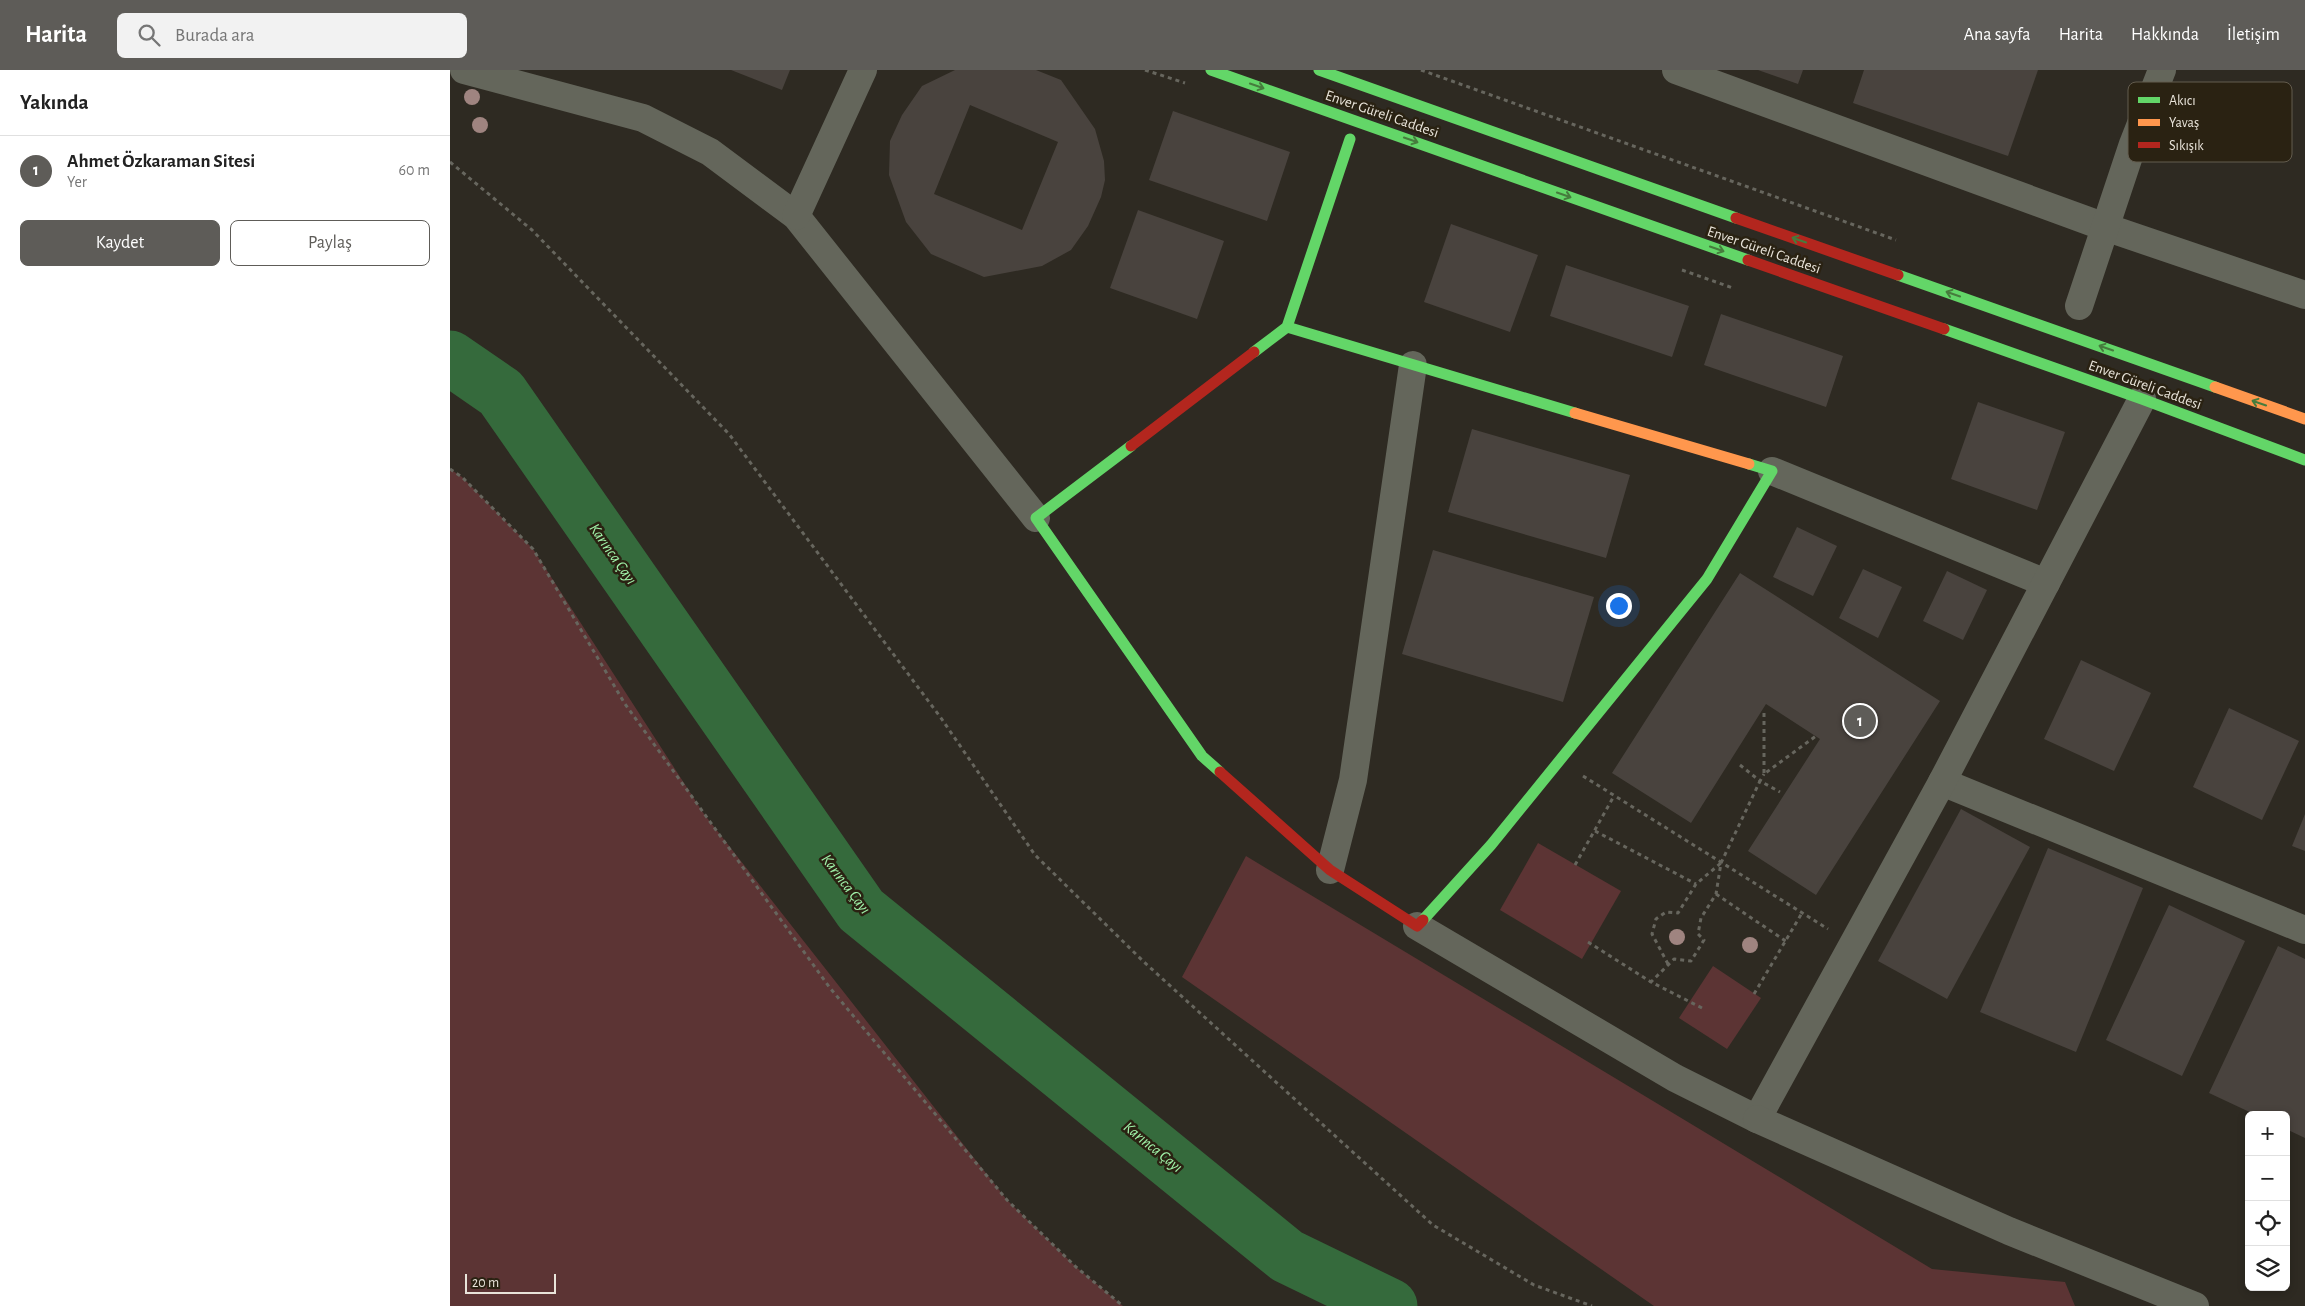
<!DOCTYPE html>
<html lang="tr">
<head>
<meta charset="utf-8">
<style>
  body { margin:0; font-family:"Alegreya Sans",sans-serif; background:#f2f2f2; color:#222 }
  .controls { position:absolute; right:15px; bottom:15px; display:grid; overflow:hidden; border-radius:8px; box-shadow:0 2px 8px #0003 }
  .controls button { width:45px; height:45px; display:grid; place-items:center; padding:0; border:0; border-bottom:1px solid #e0e0e0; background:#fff; color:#222; font:25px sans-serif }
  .scale { position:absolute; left:15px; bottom:12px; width:91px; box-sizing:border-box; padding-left:5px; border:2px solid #e9e4da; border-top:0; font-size:14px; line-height:18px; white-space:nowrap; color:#e9e4da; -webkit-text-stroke:4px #2a2212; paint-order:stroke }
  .you { position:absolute; left:1168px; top:535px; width:18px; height:18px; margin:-12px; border:4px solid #fff; border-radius:50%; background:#1a73e8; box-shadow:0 0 0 8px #1a73e833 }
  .badge { display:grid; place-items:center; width:32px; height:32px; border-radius:50%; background:#5e5c58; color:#fff; font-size:16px; font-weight:700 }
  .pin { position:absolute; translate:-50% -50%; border:2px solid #fff; box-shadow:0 1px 5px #0006 }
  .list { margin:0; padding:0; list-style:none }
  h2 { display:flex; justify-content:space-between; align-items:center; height:65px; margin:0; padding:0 20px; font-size:21px }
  h2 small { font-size:16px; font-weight:400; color:#767676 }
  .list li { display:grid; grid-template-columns:32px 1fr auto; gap:15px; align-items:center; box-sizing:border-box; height:70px; padding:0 20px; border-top:1px solid #e0e0e0 }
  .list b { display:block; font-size:19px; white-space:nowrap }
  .list p { margin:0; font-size:16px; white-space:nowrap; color:#767676 }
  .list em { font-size:16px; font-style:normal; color:#767676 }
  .actions { display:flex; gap:10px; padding:15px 20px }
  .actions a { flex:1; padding:11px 0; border:1px solid #5e5c58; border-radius:8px; text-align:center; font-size:18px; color:#5e5c58 }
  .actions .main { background:#5e5c58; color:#fff }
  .icon { flex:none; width:28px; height:28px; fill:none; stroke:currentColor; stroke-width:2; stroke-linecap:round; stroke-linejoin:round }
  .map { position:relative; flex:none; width:1855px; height:1236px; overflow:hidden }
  header { display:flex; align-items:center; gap:30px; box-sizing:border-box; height:70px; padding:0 25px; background:#5e5c58; color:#fff }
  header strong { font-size:24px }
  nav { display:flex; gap:28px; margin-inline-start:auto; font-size:18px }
  .search { width:350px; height:45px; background:#f2f2f2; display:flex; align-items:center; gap:12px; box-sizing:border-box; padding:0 18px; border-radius:8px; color:#767676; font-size:19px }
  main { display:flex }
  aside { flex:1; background:#fff }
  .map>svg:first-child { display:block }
</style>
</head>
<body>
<header>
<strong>Harita</strong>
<div class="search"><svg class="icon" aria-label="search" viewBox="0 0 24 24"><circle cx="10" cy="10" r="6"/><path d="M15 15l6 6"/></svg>Burada ara</div>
<nav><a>Ana sayfa</a><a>Harita</a><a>Hakkında</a><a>İletişim</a></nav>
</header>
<main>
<aside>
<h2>Yakında<small></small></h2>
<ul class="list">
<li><span class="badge">1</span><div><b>Ahmet Özkaraman Sitesi</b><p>Yer</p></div><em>60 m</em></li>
</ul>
<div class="actions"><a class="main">Kaydet</a><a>Paylaş</a></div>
</aside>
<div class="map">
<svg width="1855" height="1236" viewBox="0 0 1855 1236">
  <rect width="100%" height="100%" fill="#2e2a22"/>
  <g fill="#5c3434">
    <polygon points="0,399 12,407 83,479 254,744 557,1130 626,1197 673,1236 0,1236"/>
    <polygon points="1088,773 1171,821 1132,889 1050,840"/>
    <polygon points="796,786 1482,1199 1615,1212 1625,1236 1204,1236 732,907"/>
    <polygon points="1263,896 1311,928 1277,979 1229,948"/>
  </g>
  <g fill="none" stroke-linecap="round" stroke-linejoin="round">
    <polyline stroke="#356a3c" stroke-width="55" points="0,288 51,323 411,840 837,1186 940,1236"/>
  </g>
  <g fill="#49433e" fill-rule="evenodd">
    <polygon points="281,0 340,0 332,20"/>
    <path d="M505,0H586L611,10L645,59L654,91L655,110L651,127L638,156L621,180L592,196L534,207L481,184L456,152L439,105L440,71L452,45L472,16ZM520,35L608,72L572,160L484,124Z"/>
    <polygon points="1308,0 1353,0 1348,14"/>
    <polygon points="1414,0 1588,0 1558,86 1403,33"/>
    <polygon points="723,41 840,82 817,151 699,110"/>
    <polygon points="688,140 774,171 747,249 660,218"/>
    <polygon points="1001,154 1088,185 1060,262 974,232"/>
    <polygon points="1116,195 1239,236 1222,287 1100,246"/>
    <polygon points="1271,244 1393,286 1376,337 1254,295"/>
    <polygon points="1528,332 1615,362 1587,440 1501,409"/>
    <polygon points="1022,359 1180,405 1156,488 998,442"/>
    <polygon points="1347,457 1387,476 1363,526 1323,507"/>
    <polygon points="983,480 1144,527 1113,632 952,584"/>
    <polygon points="1413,499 1452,517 1428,568 1389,548"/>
    <polygon points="1497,501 1537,520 1513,570 1473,551"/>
    <polygon points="1290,503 1490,631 1366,825 1298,781 1370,669 1316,634 1241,753 1162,703"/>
    <polygon points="1631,590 1701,623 1664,701 1594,669"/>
    <polygon points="1779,638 1849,671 1812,750 1743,717"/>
    <polygon points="1511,739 1580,777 1497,929 1428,891"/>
    <polygon points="1855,744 1855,781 1842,776"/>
    <polygon points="1598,778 1693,818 1626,982 1530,942"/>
    <polygon points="1719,835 1795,871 1732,1006 1656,970"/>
    <polygon points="1828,876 1855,889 1855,1068 1836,1059 1836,1045 1806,1045 1759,1023"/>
  </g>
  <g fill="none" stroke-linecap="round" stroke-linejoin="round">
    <g stroke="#67665e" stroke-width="3" stroke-dasharray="4 4" stroke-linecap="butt">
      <polyline points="695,0 735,13"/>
      <polyline points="971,0 1446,170"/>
      <polyline points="0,92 82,160 279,364 491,648 585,785 694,892 983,1155 1084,1215 1142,1236"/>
      <polyline points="1232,200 1283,218"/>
      <polyline points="0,399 12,407 83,479 175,634 380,918 557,1130 626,1197 673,1236"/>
      <polyline points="1314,643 1314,704 1366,666"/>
      <polyline points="1290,695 1310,711 1314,704"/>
      <polyline points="1133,706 1378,859"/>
      <polyline points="1145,761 1246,814"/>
      <polyline points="1125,795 1164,726"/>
      <polyline points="1266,824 1337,872"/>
      <polyline points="1138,872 1201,912"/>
      <polyline points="1218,894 1202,864 1206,849 1216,842 1228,843 1246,814 1271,793"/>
      <polyline points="1304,924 1352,843"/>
      <polyline points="1252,938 1201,912 1224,889 1241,891 1254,870 1248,864 1251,848 1266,824 1271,793 1310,711 1330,722"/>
    </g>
    <g stroke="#64665b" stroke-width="28">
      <polyline points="14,0 193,48 260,82 346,146 586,448"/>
      <polyline points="1226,0 1655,157 1855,225"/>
      <polyline points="346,146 413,0"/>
      <polyline points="1629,236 1683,74 1712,0"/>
      <polyline points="1322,401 1596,513"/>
      <polyline points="1492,712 1855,860"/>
      <polyline points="880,800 903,710 963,295"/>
      <polyline points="967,856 1225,1008 1307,1049 1492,712 1692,329"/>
      <polyline points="1307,1049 1559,1161 1745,1236"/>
    </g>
    <g stroke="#63d668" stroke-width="11">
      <polyline points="761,0 1298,190"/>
      <polyline points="869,0 1286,148"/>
      <polyline points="1448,205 1765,317"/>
      <polyline points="837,257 1125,343"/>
      <polyline points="1494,259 1692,329 1855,390"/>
      <polyline points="804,282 837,257 900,69"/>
      <polyline points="681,376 586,448 752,686 770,702"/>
      <polyline points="973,850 1041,775 1257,509 1322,401 1299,394"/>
    </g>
    <g stroke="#ff974d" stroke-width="11">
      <polyline points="1765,317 1855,349"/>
      <polyline points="1125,343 1299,394"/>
    </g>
    <g stroke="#b3261e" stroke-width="11">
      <polyline points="1286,148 1448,205"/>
      <polyline points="1298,190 1494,259"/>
      <polyline points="681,376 804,282"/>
      <polyline points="770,702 880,800 967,856 973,850"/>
    </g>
  </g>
  <g fill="#9f8480">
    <circle cx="22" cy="27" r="8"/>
    <circle cx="30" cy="55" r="8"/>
    <circle cx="1227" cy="867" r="8"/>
    <circle cx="1300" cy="875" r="8"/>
  </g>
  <defs><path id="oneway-shaft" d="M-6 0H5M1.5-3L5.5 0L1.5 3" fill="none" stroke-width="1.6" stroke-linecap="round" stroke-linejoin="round" transform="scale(1.25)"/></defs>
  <g stroke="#467c3d">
    <use href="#oneway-shaft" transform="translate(807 16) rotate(19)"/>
    <use href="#oneway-shaft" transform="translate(961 70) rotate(19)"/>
    <use href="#oneway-shaft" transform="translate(1114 125) rotate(19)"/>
    <use href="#oneway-shaft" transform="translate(1349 170) rotate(-161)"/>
    <use href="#oneway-shaft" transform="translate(1267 179) rotate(19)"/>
    <use href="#oneway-shaft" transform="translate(1503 224) rotate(-161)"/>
    <use href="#oneway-shaft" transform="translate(1656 278) rotate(-161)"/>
    <use href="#oneway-shaft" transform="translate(1809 333) rotate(-161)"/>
  </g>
  <g text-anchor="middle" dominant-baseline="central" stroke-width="5" stroke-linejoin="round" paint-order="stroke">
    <g font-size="15" fill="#e9e4da" stroke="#2a2212">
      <text transform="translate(932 44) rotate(19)">Enver Güreli Caddesi</text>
      <text transform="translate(1314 180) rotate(19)">Enver Güreli Caddesi</text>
      <text transform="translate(1695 315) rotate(20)">Enver Güreli Caddesi</text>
    </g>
    <g font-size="16" font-style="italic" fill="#a1f4aa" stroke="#2a2212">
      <text transform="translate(163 484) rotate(55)">Karınca Çayı</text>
      <text transform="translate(396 814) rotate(53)">Karınca Çayı</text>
      <text transform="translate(703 1077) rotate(39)">Karınca Çayı</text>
    </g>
  </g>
  <rect x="1678" y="12" width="164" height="80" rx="8" fill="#2a2212" stroke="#635c4e" stroke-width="1"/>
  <rect x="1688" y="27" width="22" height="6" fill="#63d668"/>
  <rect x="1688" y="49" width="22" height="7" fill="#ff974d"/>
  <rect x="1688" y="72" width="22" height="6" fill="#b3261e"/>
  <g font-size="14" fill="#e9e4da">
    <text x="1719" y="35">Akıcı</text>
    <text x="1719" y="57">Yavaş</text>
    <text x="1719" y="80">Sıkışık</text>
  </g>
</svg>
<div class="controls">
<button>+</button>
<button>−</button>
<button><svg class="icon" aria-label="locate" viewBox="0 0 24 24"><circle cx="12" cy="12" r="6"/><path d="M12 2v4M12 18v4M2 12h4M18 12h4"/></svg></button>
<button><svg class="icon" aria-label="layers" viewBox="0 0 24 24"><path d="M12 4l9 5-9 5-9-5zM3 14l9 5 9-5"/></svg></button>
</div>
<div class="scale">20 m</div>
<div class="you"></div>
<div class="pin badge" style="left:1410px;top:651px">1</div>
</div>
</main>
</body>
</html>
